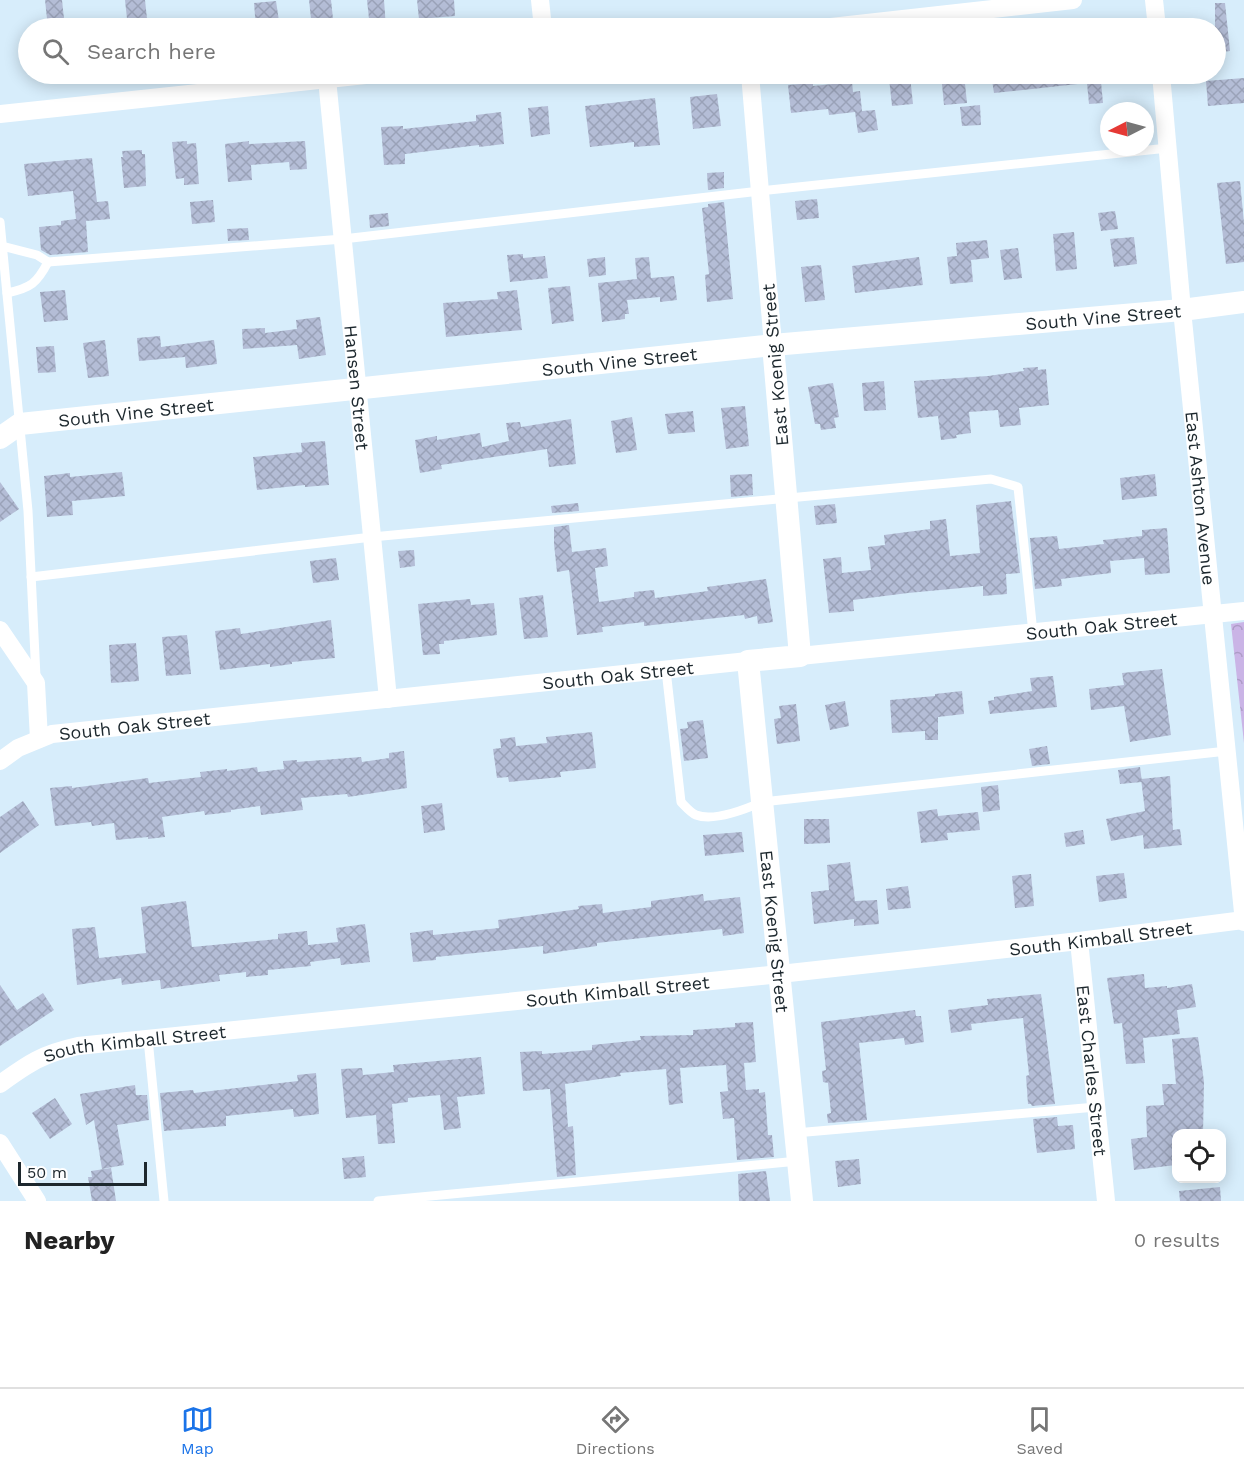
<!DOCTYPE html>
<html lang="en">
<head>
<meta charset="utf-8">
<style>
  body { margin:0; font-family:"Work Sans",sans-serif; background:#f6f6f6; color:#222 }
  .controls { position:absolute; right:18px; bottom:18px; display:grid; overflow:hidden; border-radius:12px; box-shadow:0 3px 15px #0003 }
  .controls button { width:54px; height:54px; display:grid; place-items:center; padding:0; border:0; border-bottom:2px solid #e0e0e0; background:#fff; color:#222; font:30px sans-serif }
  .compass { position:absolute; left:1100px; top:102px; width:54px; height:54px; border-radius:50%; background:#fff; box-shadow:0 3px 15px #0003; rotate:264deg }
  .scale { position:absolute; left:18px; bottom:15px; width:129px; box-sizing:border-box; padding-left:6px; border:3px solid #1d282e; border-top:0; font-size:16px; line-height:21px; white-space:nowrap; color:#1d282e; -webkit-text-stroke:4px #fff; paint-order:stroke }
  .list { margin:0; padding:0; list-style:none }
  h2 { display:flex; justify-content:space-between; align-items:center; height:78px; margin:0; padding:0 24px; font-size:26px }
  h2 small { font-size:20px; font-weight:400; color:#767676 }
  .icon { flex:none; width:33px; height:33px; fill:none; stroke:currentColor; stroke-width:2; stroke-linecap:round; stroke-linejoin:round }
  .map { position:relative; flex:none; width:1244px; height:1201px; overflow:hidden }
  .search { position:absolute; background:#fff; box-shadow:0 3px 15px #0003; left:18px; right:18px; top:18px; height:66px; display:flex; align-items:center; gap:15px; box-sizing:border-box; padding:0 21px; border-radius:33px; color:#767676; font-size:22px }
  .sheet { height:186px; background:#fff }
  nav { display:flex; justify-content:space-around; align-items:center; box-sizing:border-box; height:84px; border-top:2px solid #e0e0e0; background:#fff; font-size:16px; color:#767676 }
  nav a { display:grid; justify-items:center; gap:3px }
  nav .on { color:#1a73e8 }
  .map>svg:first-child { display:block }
</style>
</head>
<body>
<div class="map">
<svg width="1244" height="1201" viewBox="0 0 1244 1201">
  <defs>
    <pattern id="park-crowns" width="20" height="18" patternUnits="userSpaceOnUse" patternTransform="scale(1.5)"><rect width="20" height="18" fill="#cab4e6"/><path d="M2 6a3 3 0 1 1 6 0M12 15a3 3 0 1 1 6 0" fill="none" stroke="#ad9bc6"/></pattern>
    <pattern id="building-cross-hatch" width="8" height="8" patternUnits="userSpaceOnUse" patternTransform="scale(1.5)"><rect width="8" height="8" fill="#b4bdd6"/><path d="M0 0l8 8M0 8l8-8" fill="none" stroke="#9aa2b8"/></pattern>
  </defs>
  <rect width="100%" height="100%" fill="#d7edfb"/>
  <polygon fill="url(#park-crowns)" points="1244,622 1244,743 1231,624"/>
  <g fill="url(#building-cross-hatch)">
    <polygon points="45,0 62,0 65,28 48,28"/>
    <polygon points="125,0 145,0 148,28 128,28"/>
    <polygon points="309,0 331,0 334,28 312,28"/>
    <polygon points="367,0 384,0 386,28 370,28"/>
    <polygon points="417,0 454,0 455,16 419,19"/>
    <polygon points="276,1 280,28 256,28 254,3"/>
    <polygon points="1215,3 1225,3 1230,51 1215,53"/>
    <polygon points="941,74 964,74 967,103 944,105"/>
    <polygon points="991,74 1089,74 1089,83 1101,82 1103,103 1089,104 1087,83 994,93"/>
    <polygon points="910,76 913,104 892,106 889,78"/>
    <polygon points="1244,78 1244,103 1208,106 1206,81"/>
    <polygon points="852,82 853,92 860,91 862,111 875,110 878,130 858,133 855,112 829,115 828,109 791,113 788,85 813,83 813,86"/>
    <polygon points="717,94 721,126 693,129 690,97"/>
    <polygon points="655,98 660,145 634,147 634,142 590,147 585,106"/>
    <polygon points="980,105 981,125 962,126 960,107"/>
    <polygon points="548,106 550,134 531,137 528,108"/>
    <polygon points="501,112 504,144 479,147 479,145 405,154 405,164 384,165 381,127 403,126 403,129 476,121 476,115"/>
    <polygon points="187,141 187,144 196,143 199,184 184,185 184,178 176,179 172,142"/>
    <polygon points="249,141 249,144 305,141 307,169 290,170 289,162 251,165 252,180 228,182 225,144"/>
    <polygon points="142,150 142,154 145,154 146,186 124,188 121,157 123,157 122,151"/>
    <polygon points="92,158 97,202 108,201 110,219 86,221 88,252 50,255 41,250 39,227 61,225 61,221 76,219 73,191 28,196 24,164"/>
    <polygon points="724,172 724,188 708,190 707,173"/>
    <polygon points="1240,181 1244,223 1244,262 1226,264 1217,183"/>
    <polygon points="817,199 819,218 797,220 795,201"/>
    <polygon points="213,200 215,222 192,224 190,202"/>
    <polygon points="724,202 733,299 707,302 705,275 709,274 702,208 708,207 708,204"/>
    <polygon points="1115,211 1118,229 1101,231 1098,213"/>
    <polygon points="388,213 389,226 370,228 369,215"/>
    <polygon points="248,228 249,240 228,241 227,229"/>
    <polygon points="1074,232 1077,269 1056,271 1053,234"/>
    <polygon points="1134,237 1137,264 1114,267 1110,239"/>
    <polygon points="987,240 989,258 971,260 973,282 950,284 947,257 957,256 956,243"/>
    <polygon points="1018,248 1022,278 1004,280 1000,250"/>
    <polygon points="523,254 523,258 545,256 548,278 510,282 507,255"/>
    <polygon points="605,257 606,275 589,277 587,259"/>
    <polygon points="649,257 651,278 674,276 677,300 660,302 660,297 627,300 629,314 625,314 625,319 602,322 598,283 637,279 635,258"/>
    <polygon points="919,257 923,285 855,293 852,266"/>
    <polygon points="821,265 825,300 805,302 801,267"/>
    <polygon points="570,286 574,321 552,324 548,288"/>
    <polygon points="65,290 68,320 44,322 40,292"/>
    <polygon points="517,290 522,330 446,337 443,303 498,299 497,292"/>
    <polygon points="320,317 326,355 299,359 297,345 243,349 242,329 265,328 265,333 297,329 296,320"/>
    <polygon points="160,336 161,347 214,340 217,364 186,368 185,357 139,361 137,338"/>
    <polygon points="105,340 109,376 88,378 83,343"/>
    <polygon points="54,346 56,372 38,373 36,347"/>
    <polygon points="1038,367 1038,370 1046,369 1049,405 1019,408 1021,425 1000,427 998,410 969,412 971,433 956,435 957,438 941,440 938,416 918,418 914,381 988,376 1024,371 1023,368"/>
    <polygon points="884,381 886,410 864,411 862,383"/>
    <polygon points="833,383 839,417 834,418 836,428 821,430 820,424 815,424 808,387"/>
    <polygon points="745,406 749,446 726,449 721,408"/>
    <polygon points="693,411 695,432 668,434 665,414"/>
    <polygon points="632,417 637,450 616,453 611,421"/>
    <polygon points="571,419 576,464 549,467 547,449 441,465 442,469 420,473 415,440 437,436 437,440 480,433 482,447 509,441 506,423 520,422 521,427"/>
    <polygon points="325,441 329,485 305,487 305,485 257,490 253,457 302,452 301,443"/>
    <polygon points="122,472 125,496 72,501 73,515 47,517 44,476 70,473 70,477"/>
    <polygon points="752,474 753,495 731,497 730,475"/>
    <polygon points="1155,474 1157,496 1122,500 1120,478"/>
    <polygon points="0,482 19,509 0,522"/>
    <polygon points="1011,501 1020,573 1006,574 1007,594 983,596 983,586 908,593 853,600 854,611 829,613 823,559 841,557 842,573 871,570 868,547 885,545 884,535 930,529 930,521 946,519 950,556 980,553 976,505"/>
    <polygon points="578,503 579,511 552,513 551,506"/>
    <polygon points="835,504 837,523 816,525 814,506"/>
    <polygon points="569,525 572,552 606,548 608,566 595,568 599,602 634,597 634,592 654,590 655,598 708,591 707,587 766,579 773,622 758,624 757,616 745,619 744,615 644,626 644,622 602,627 603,632 577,635 569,570 557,572 554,544 554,527"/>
    <polygon points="1167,528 1170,573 1145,575 1144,558 1110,561 1111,573 1061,579 1062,586 1035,589 1030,538 1057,536 1059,549 1104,544 1103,540 1142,536 1142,530"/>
    <polygon points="414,550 415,566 400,568 398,551"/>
    <polygon points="336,558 339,580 313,583 310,561"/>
    <polygon points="543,595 548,637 524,639 519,598"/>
    <polygon points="470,599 471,605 494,603 497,635 444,641 444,644 439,644 440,654 423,655 418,604"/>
    <polygon points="331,620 335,658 292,662 292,664 270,667 270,664 220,670 215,631 240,628 241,634"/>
    <polygon points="187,635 191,674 166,676 162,637"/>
    <polygon points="136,643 139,681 111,683 109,645"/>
    <polygon points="1162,669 1171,735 1130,742 1124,706 1091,710 1089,689 1124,685 1122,673"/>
    <polygon points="1053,676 1057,707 990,714 988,701 994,700 994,697 1032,691 1030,678"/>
    <polygon points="962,691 964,714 938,717 938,740 925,740 925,731 892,733 890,700 935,696 935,694"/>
    <polygon points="845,701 849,726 830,730 825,705"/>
    <polygon points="796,704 800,741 777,744 774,719 781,718 779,706"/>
    <polygon points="703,720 708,758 684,761 680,729 688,728 687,722"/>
    <polygon points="592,732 596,768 560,772 561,777 509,782 508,777 497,778 493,749 501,748 500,739 515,737 516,746 547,743 546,737"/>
    <polygon points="1047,746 1050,764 1032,766 1029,749"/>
    <polygon points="404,751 407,788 348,797 347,794 301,798 303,810 261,815 260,806 231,810 231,812 205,815 204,811 162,817 165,837 148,839 148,837 116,840 114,823 92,826 91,822 55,826 50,788 72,786 72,788 148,778 149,783 201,777 200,772 227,769 227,771 257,767 258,772 284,769 283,761 297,760 297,762 361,757 362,762 389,758 389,753"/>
    <polygon points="1140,767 1142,782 1120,784 1118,770"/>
    <polygon points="1170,776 1173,830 1180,829 1182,845 1144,849 1143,835 1111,841 1106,819 1145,811 1141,779"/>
    <polygon points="998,785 1000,810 983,812 981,787"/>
    <polygon points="23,801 39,825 0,853 0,817"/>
    <polygon points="442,803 445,830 424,833 421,806"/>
    <polygon points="937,809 938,816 978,812 980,830 947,833 948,840 921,843 917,812"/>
    <polygon points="804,819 829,819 830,843 804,844"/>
    <polygon points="1083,830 1085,844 1066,847 1064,833"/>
    <polygon points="742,832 744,852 705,856 703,835"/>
    <polygon points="850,862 855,901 877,900 879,924 854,926 854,919 814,924 811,892 829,890 827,865"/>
    <polygon points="1124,873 1127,898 1099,902 1096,876"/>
    <polygon points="1031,874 1034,906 1015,908 1012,876"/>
    <polygon points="908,886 911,908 888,910 886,889"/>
    <polygon points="703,894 704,901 740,897 744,933 723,936 722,929 597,943 597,946 543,954 543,946 436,957 436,960 413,962 410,933 433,930 433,935 499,928 498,920 579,909 578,906 602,904 603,913 651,907 651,901"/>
    <polygon points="186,901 192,947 278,939 278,934 307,931 308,945 338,942 336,928 365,924 370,962 341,965 340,958 310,962 311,966 268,970 268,975 246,977 246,972 219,975 220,981 161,989 160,980 122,985 121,978 77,985 72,929 95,927 99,958 146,953 141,907"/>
    <polygon points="1144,974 1145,988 1167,986 1167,988 1192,984 1196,1007 1177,1010 1180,1034 1143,1038 1145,1063 1126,1064 1122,1023 1114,1024 1107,978"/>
    <polygon points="0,985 17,1010 43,993 54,1010 0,1046"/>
    <polygon points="1041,994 1055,1104 1032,1106 1031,1104 1028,1104 1026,1076 1029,1075 1023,1018 971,1024 972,1030 951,1033 948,1010 988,1005 987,999"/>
    <polygon points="915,1010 916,1016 921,1016 924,1042 905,1045 904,1038 859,1043 867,1120 828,1123 827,1114 831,1113 828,1083 823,1082 822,1071 826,1070 821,1022"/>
    <polygon points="753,1022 756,1062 744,1063 746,1090 759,1089 759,1093 765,1092 768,1135 772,1135 774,1157 737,1160 734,1118 723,1119 720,1092 728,1091 726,1065 680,1068 683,1103 669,1105 666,1069 620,1073 621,1076 565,1084 568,1127 573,1126 576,1175 557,1177 550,1089 523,1091 520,1052 542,1051 542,1054 592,1050 592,1045 641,1040 640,1036 693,1035 693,1030 735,1027 735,1023"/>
    <polygon points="1198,1037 1204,1082 1203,1134 1176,1134 1176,1165 1134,1170 1131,1139 1147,1137 1146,1106 1164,1105 1162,1084 1176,1084 1172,1039"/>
    <polygon points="481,1057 485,1094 457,1097 461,1128 444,1130 440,1095 408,1098 408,1102 392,1104 395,1143 378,1144 376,1115 346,1118 341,1069 362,1068 363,1075 394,1072 393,1065"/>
    <polygon points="316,1073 319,1114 294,1117 293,1109 226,1116 226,1126 164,1131 160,1093 193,1090 194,1093 298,1081 297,1075"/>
    <polygon points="135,1085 136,1095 147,1095 149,1120 117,1125 124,1165 102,1169 94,1120 86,1125 80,1094"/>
    <polygon points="55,1098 72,1124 50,1139 32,1113"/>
    <polygon points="1057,1117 1058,1126 1073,1125 1075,1149 1037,1153 1033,1119"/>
    <polygon points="364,1156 366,1177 344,1179 342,1158"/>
    <polygon points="859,1159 861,1184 838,1187 835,1161"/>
    <polygon points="111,1168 116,1201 92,1201 88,1177 92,1177 91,1171"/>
    <polygon points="766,1171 770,1201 739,1201 738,1174"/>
    <polygon points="1220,1187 1221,1201 1180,1201 1179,1191"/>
  </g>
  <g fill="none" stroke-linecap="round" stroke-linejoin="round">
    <g stroke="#fff" stroke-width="9">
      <polyline points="0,222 28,511 36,677"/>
      <polyline points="2,246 37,255 48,262 343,239 760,191 1168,148"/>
      <path d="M7,293C31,288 37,283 48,262"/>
      <polyline points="31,577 372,537 991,479 1018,487 1033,633"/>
      <path d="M666,670L681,802C685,806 691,813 696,815C714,822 746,809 762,802L1227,751"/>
      <polyline points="148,1039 164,1201"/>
      <polyline points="795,1133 1096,1107"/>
      <polyline points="378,1201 798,1161"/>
    </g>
    <g stroke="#fff" stroke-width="18">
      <polyline points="540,0 543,28"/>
      <polyline points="1154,0 1157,28"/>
      <polyline points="822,28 1073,0"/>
      <polyline points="750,74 773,345"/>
      <path id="s1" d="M1161,74L1182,310L1244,922"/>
      <path id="s2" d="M327,79L388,699"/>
      <polyline points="0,114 375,74"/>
      <polyline points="0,630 36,683 39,739"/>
      <path id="s3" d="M800,656L1244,611"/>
      <path id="s4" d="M0,761L18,748L52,734L748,661"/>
      <path id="s5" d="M1079,941L1106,1201"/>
      <path id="s6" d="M0,1084C29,1063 42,1054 78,1046L780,974L1079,941L1244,920"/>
      <polyline points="0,1143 37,1201"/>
    </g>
    <g stroke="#fff" stroke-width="22">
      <path id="s7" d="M773,345L800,656L748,661L802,1201"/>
      <path id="s8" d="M0,438L20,424L773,345L1182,310L1244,302"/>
    </g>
  </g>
  <g text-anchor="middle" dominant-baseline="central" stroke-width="4.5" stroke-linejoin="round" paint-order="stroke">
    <g font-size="18" fill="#1d282e" stroke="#fff">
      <text stroke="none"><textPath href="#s8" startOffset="1113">South Vine Street</textPath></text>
      <text stroke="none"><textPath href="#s8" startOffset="627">South Vine Street</textPath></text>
      <text transform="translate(775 365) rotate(-95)">East Koenig Street</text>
      <text stroke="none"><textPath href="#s2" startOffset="310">Hansen Street</textPath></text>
      <text stroke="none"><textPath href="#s8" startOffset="141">South Vine Street</textPath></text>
      <text stroke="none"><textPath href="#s1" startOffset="426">East Ashton Avenue</textPath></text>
      <text stroke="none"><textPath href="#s3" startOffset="303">South Oak Street</textPath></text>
      <text stroke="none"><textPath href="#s4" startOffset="628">South Oak Street</textPath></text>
      <text stroke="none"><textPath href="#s4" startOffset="142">South Oak Street</textPath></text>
      <text stroke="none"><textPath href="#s7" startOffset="636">East Koenig Street</textPath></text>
      <text stroke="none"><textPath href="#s6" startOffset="1116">South Kimball Street</textPath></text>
      <text stroke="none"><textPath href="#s6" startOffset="630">South Kimball Street</textPath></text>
      <text stroke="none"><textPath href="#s6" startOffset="144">South Kimball Street</textPath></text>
      <text stroke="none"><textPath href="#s5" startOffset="130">East Charles Street</textPath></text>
    </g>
  </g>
</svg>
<div class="controls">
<button><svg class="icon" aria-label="locate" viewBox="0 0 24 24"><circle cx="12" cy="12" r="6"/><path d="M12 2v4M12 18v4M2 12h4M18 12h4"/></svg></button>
</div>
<svg class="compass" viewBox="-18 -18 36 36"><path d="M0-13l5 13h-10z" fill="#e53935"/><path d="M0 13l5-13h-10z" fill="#767676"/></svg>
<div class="scale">50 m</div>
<div class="search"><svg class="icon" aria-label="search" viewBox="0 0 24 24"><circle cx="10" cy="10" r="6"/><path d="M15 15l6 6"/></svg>Search here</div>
</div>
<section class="sheet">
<h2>Nearby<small>0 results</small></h2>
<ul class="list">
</ul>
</section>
<nav>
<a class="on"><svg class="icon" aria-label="map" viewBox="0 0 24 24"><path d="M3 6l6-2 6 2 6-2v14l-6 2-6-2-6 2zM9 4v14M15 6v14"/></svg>Map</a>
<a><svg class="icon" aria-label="directions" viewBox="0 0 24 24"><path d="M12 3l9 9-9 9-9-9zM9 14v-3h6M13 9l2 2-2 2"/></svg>Directions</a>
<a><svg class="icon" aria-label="saved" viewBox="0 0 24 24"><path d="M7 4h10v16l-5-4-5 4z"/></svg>Saved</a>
</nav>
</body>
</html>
